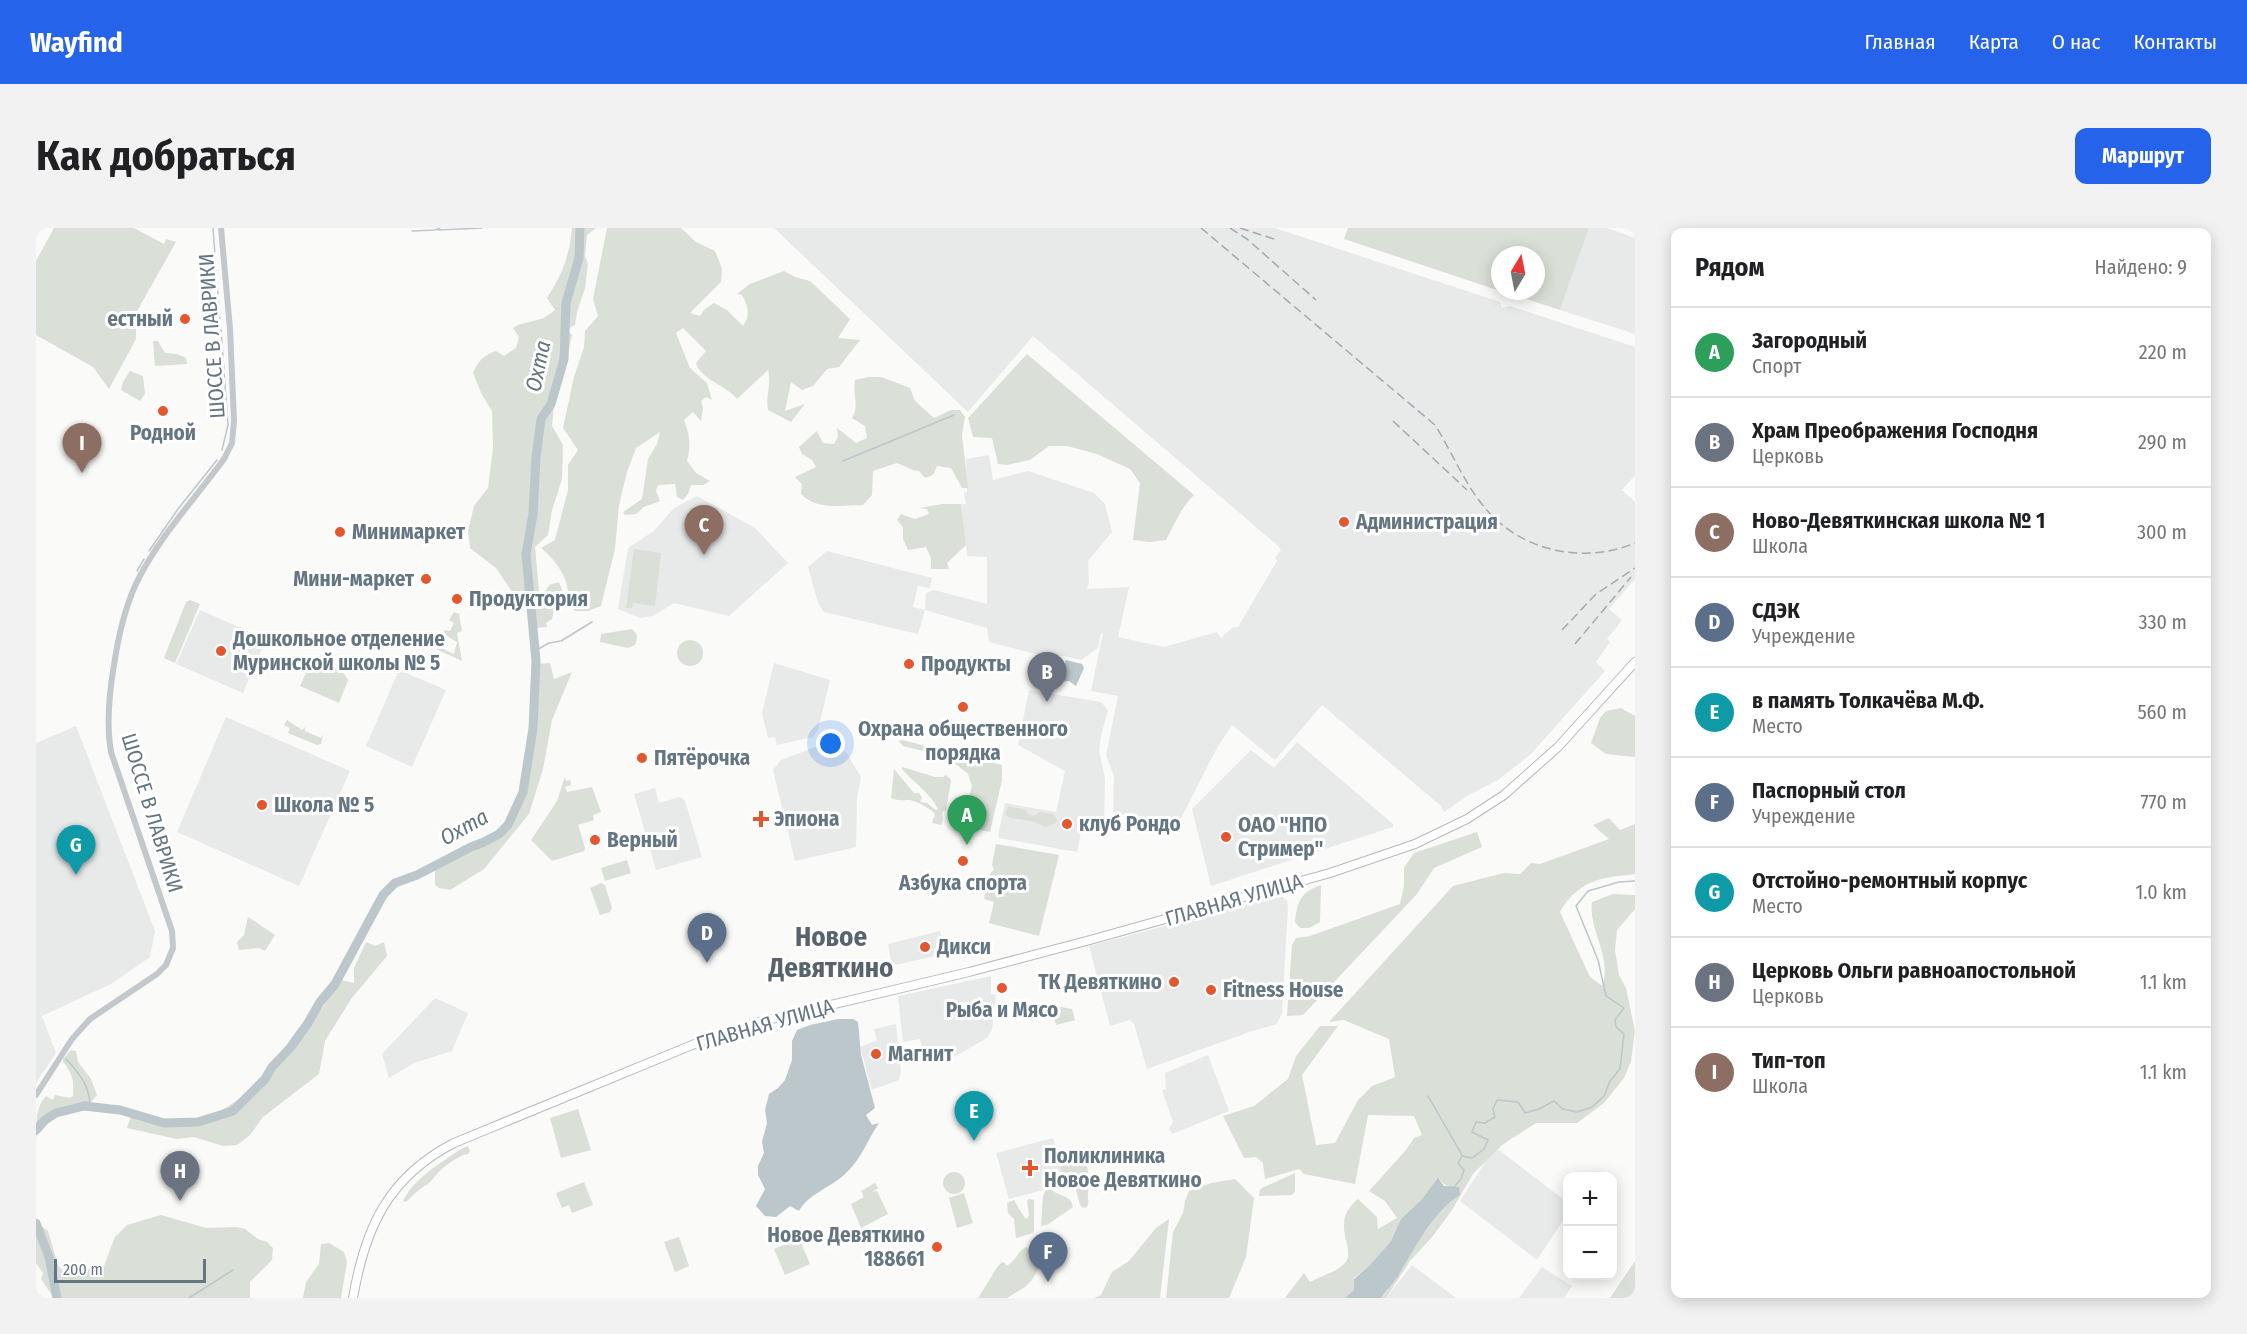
<!DOCTYPE html>
<html lang="ru">
<head>
<meta charset="utf-8">
<style>
  body { margin:0; font-family:"Fira Sans Condensed",sans-serif; background:#f2f2f2; color:#202124 }
  .controls { position:absolute; right:18px; bottom:18px; display:grid; overflow:hidden; border-radius:12px; box-shadow:0 3px 15px #0003 }
  .controls button { width:54px; height:54px; display:grid; place-items:center; padding:0; border:0; border-bottom:2px solid #e0e0e0; background:#fff; color:#202124; font:30px sans-serif }
  .compass { position:absolute; left:1455px; top:18px; width:54px; height:54px; border-radius:50%; background:#fff; box-shadow:0 3px 15px #0003; rotate:10deg }
  .scale { position:absolute; left:18px; bottom:15px; width:152px; box-sizing:border-box; padding-left:6px; border:3px solid #657683; border-top:0; font-size:16px; line-height:21px; white-space:nowrap; color:#657683; -webkit-text-stroke:4px #fff; paint-order:stroke }
  .you { position:absolute; left:795px; top:516px; width:21px; height:21px; margin:-15px; border:4px solid #fff; border-radius:50%; background:#1a73e8; box-shadow:0 0 0 9px #1a73e833 }
  .badge { display:grid; place-items:center; width:39px; height:39px; border-radius:50%; background:#2563eb; color:#fff; font-size:20px; font-weight:700 }
  .pin { position:absolute; translate:-50% -50px; filter:drop-shadow(0 2px 3px #0008) }
  .pin::after { content:''; position:absolute; top:32px; width:21px; height:18px; background:inherit; clip-path:polygon(0 0,100% 0,50% 100%) }
  .list { margin:0; padding:0; list-style:none }
  h2 { display:flex; justify-content:space-between; align-items:center; height:78px; margin:0; padding:0 24px; font-size:26px }
  h2 small { font-size:20px; font-weight:400; color:#757577 }
  .list li { display:grid; grid-template-columns:39px 1fr auto; gap:18px; align-items:center; box-sizing:border-box; height:90px; padding:0 24px; border-top:2px solid #e0e0e0 }
  .list b { display:block; font-size:22px; white-space:nowrap }
  .list p { margin:0; font-size:20px; white-space:nowrap; color:#757577 }
  .list em { font-size:20px; font-style:normal; color:#757577 }
  .map { position:relative; flex:none; width:1599px; height:1070px; overflow:hidden; border-radius:12px }
  header { display:flex; align-items:center; gap:36px; box-sizing:border-box; height:84px; padding:0 30px; background:#2563eb; color:#fff }
  header strong { font-size:28px }
  nav { display:flex; gap:33px; margin-inline-start:auto; font-size:21px }
  .intro { display:flex; align-items:center; justify-content:space-between; box-sizing:border-box; height:144px; padding:0 36px }
  h1 { margin:0; font-size:42px }
  .button { padding:15px 27px; border-radius:12px; background:#2563eb; color:#fff; font-size:21px; font-weight:700 }
  main { display:flex; gap:36px; padding:0 36px }
  aside { flex:1; background:#fff; border-radius:12px; box-shadow:0 3px 15px #0003 }
  .map>svg:first-child { display:block }
</style>
</head>
<body>
<header>
<strong>Wayfind</strong>
<nav><a>Главная</a><a>Карта</a><a>О нас</a><a>Контакты</a></nav>
</header>
<div class="intro"><h1>Как добраться</h1><a class="button">Маршрут</a></div>
<main>
<div class="map">
<svg width="1599" height="1070" viewBox="0 0 1599 1070">
  <rect width="100%" height="100%" fill="#fafaf8"/>
  <g fill="#e8e9e9">
    <polygon points="738,0 1239,0 1464,74 1466,80 1474,78 1599,119 1599,247 1586,262 1599,274 1599,351 1573,381 1586,392 1571,411 1574,414 1560,434 1569,443 1495,526 1462,552 1431,568 1408,584 1405,578 1286,477 1239,532 1196,497 1181,520 1142,596 1077,585 1078,548 1070,527 1082,468 1055,463 1067,405 1065,405 1062,420 1045,432 1021,427 1019,431 953,414 951,400 889,382 882,406 788,384 782,375 772,339 791,323 896,350 894,360 882,358 877,379 889,382 890,365 898,362 951,376 951,329 931,328 925,276 930,276 928,265 931,264 930,231 953,227 957,252 992,243 1058,265 1069,276 1076,304 1052,333 1053,354 1051,361 1093,359 1082,409 1128,419 1181,404 1185,410 1196,400 1202,399 1241,333 1239,330 1245,322 1241,317 997,108 932,184"/>
    <polygon points="1553,0 1571,0 1599,10 1599,106 1524,82"/>
    <polygon points="661,268 719,300 752,335 693,388 638,375 617,388 604,390 582,381 592,320 618,303 638,280"/>
    <polygon points="164,382 230,411 207,465 140,436"/>
    <polygon points="738,435 794,452 782,502 777,509 741,517 739,509 732,510 726,485"/>
    <polygon points="363,442 410,462 376,539 330,518"/>
    <polygon points="993,462 1065,474 1072,482 1065,508 1063,522 1069,551 1068,599 1046,599 1041,624 963,610 962,608 969,575 1020,584 1029,543 982,517"/>
    <polygon points="190,489 314,543 263,658 141,604"/>
    <polygon points="40,498 119,703 114,729 75,756 6,788 20,825 0,855 0,515"/>
    <polygon points="1261,514 1357,596 1357,599 1175,658 1156,581 1215,522 1238,540"/>
    <polygon points="785,517 810,524 825,549 821,570 820,619 759,633 737,542 745,532"/>
    <polygon points="619,560 623,575 644,569 649,573 666,629 620,642 598,566"/>
    <polygon points="1245,667 1251,673 1252,678 1246,785 1241,796 1216,803 1111,841 1098,796 1094,792 1074,798 1053,718"/>
    <polygon points="904,703 909,723 917,721 918,719 922,721 921,723 837,742 836,737 855,733 852,716"/>
    <polygon points="955,748 955,766 960,767 956,802 951,810 920,828 890,835 884,811 867,814 862,768"/>
    <polygon points="399,770 432,785 416,823 378,835 353,850 346,826"/>
    <polygon points="860,796 865,842 863,852 836,862 824,819 841,812 838,801"/>
    <polygon points="1172,827 1193,883 1136,906 1133,901 1137,894 1126,862 1130,861 1129,845"/>
    <polygon points="1017,910 1029,956 973,971 960,925"/>
    <polygon points="1459,919 1531,974 1530,988 1501,1032 1424,973"/>
    <polygon points="1376,1037 1420,1070 1350,1070"/>
    <polygon points="1506,1039 1536,1058 1528,1070 1483,1070"/>
  </g>
  <g fill="#dadfd7">
    <polygon points="18,0 98,0 128,16 130,11 140,14 100,85 100,111 73,161 57,139 0,107 0,33"/>
    <path d="M536,0H560L551,7L549,28L552,36L549,60L541,84L539,97L531,101L536,107L528,145L518,177L516,198L527,217L526,251L516,282L512,307L499,319L503,363L498,373L502,377L513,357L523,354L526,362L519,376L516,391L510,395L511,399L499,400L495,377L479,368L460,340L434,320L432,303L438,278L452,260L457,220L456,183L446,167L437,145C442,133 448,127 460,123L468,128L480,120L483,109L477,100L482,97L508,90L519,82L511,70C527,45 533,29 536,0Z"/>
    <path d="M571,0H645L660,14L679,23L686,41L685,54L654,85L664,88L668,82L678,75L691,82L707,98C715,87 712,78 706,67L701,66L714,56L748,43L759,49L774,53L814,91L802,110L824,112L803,139L791,141L777,158L766,162L755,154L749,183L769,176L755,194L732,182C729,168 736,156 732,142L701,171C690,157 664,151 660,135L670,123L647,100L640,105L654,140L671,155L676,172L670,169L665,173L667,180L665,193L657,184L648,192C654,207 655,218 651,233L660,245L674,253L667,257H655L652,266L647,272L641,269L639,256L622,257L620,263L624,273L608,279L600,286L589,287L587,284L606,271L612,231L621,216L624,204L600,220L591,244L583,277L579,321L565,378L552,383H539L532,373C535,353 520,332 505,320L519,312L532,262V237L542,222L527,200L538,149L548,119L549,103L562,88L557,71Z"/>
    <polygon points="1312,0 1553,0 1524,82 1466,63 1500,63 1500,27 1464,27 1464,63 1308,11"/>
    <polygon points="117,113 122,113 129,125 141,126 150,130 151,136 119,138"/>
    <path d="M991,126L1158,267C1144,281 1140,294 1130,312L1114,314L1097,312L1104,255L1094,241L1061,226L1031,218H1013L994,232L971,237L962,236L956,210L937,209L932,190Z"/>
    <polygon points="94,143 107,148 109,166 104,173 85,162 87,154"/>
    <path d="M832,149H845L874,160L879,173L898,190L915,182H924L929,189L926,207L932,260H926L915,240L901,238L897,247L889,250L883,243L877,242L861,235L837,243L836,267L827,277C805,277 782,283 765,266L766,256L759,249L780,239L776,232L766,226L763,219L781,203L787,215L798,216L802,209L801,200L820,215L831,210L829,198L816,190C824,178 816,165 819,152Z"/>
    <polygon points="906,276 925,276 930,317 911,335 913,341 895,341 895,330 890,319 872,322 867,311 867,299 861,292 865,286 879,291 893,286 891,281 884,280"/>
    <polygon points="598,321 625,325 619,378 597,375 596,380 590,380"/>
    <polygon points="154,372 164,376 139,435 128,430 150,374"/>
    <polygon points="418,384 423,386 426,403 421,405 426,433 400,421 403,419 418,426 421,414 407,406 409,402 414,403 418,395 413,392"/>
    <path d="M596,401C602,407 602,410 599,417L592,420L564,414L565,406Z"/>
    <circle cx="654" cy="425" r="13"/>
    <polygon points="294,433 301,436 312,452 303,475 264,458 274,436"/>
    <path d="M514,435L518,451L536,444L516,492L507,541L493,586L448,641L414,662L403,660L399,657V641C408,637 417,631 427,626C437,620 450,617 460,611C500,583 500,481 501,436Z"/>
    <polygon points="1585,480 1599,488 1599,529 1570,526 1555,515 1564,490 1570,483"/>
    <polygon points="251,492 266,502 269,499 269,503 285,510 287,506 285,516 281,517 252,505 254,500 248,497"/>
    <polygon points="866,512 966,537 966,552 954,604 925,598 927,595 936,558 932,546 911,529 867,518 863,513"/>
    <path d="M866,539L899,549H907L910,547L915,552L910,582L906,584L907,592L905,597L896,595L899,586C895,581 881,573 874,572C866,572 862,573 855,570L858,541L878,565H883L886,570L884,574L891,575L900,582L902,581C895,566 877,554 866,541Z"/>
    <polygon points="529,549 530,553 534,552 535,557 529,559 531,564 556,559 565,584 557,587 558,592 542,597 549,620 548,623 516,633 495,612 521,573"/>
    <polygon points="972,578 990,582 992,586 998,588 1004,584 1017,586 1021,591 1020,595 1010,599 995,593 974,590 969,586"/>
    <path d="M1573,590L1584,602L1599,596V646C1591,648 1583,647 1575,649C1552,652 1535,664 1524,684L1554,749L1566,758C1577,730 1552,702 1556,674L1577,666L1599,667V681L1581,702L1579,722L1583,747L1590,760L1599,803L1595,833L1588,850L1568,875L1541,895H1500L1466,917L1437,946L1416,982L1397,1008L1374,1033L1350,1070H1345C1370,1038 1390,990 1424,967C1416,961 1409,958 1403,951L1386,971L1365,991L1355,1013L1334,1037L1318,1050V1062L1309,1070H1249L1268,1045L1274,1054C1283,1049 1300,1044 1308,1036C1323,1021 1291,996 1322,971L1341,989L1342,1001L1361,990L1349,973L1333,963L1370,922L1378,910L1386,907L1378,888L1332,887L1319,956L1268,946L1263,941L1229,951L1227,935L1220,929L1208,930L1187,888L1218,878L1252,851L1260,828L1284,798H1302L1266,847L1280,917L1299,915L1322,872L1336,858L1359,849L1353,811L1308,792L1293,794L1417,658L1468,645L1484,646L1495,635L1504,636L1573,611L1557,597Z"/>
    <polygon points="1441,604 1446,619 1398,640 1381,666 1267,787 1251,788 1256,717 1260,710 1274,708 1364,676 1368,658 1368,640 1378,625"/>
    <polygon points="960,616 1023,627 1003,708 953,695 958,674 948,671 954,645 958,642 956,637"/>
    <polygon points="591,632 595,645 569,653 565,640"/>
    <polygon points="565,655 569,657 576,680 574,684 564,687 554,660"/>
    <path d="M1285,657L1284,694L1273,700H1264L1259,694C1261,673 1265,664 1285,657Z"/>
    <polygon points="212,689 239,707 229,723 223,720 203,722 201,714 208,707"/>
    <path d="M330,714L339,718L348,714L351,728L315,771L289,813L283,846L227,889L214,907L201,917L187,918L158,909L141,911L91,900L95,888C115,889 136,893 155,892C170,891 185,883 197,875C245,845 274,798 305,752L318,755V740Z"/>
    <polygon points="1013,777 1036,781 1039,792 1020,797 1018,790 1012,786 1010,779"/>
    <path d="M35,822L40,823L42,834L55,851L61,867L48,882L19,887L0,909C0,893 0,879 10,868L17,872L19,867L34,870L37,868C38,853 37,846 27,834V831Z"/>
    <polygon points="542,881 555,922 525,930 514,890"/>
    <path d="M432,918L434,923L432,926C424,926 406,940 401,946C398,949 395,954 392,956C383,961 377,967 370,974L367,973C377,951 405,935 425,921Z"/>
    <path d="M1030,921L1037,939L1038,933L1041,929H1049C1052,944 1054,949 1052,964C1051,970 1054,973 1051,979L1047,980L1044,977L1037,950L1027,948L1021,926Z"/>
    <circle cx="918" cy="955" r="11"/>
    <polygon points="1259,945 1259,963 1256,967 1223,968 1224,961"/>
    <polygon points="1199,951 1218,970 1210,1029 1193,1070 1130,1070 1137,1004 1147,985 1149,973 1153,963 1175,955"/>
    <polygon points="548,954 557,977 536,985 533,977 526,980 520,965"/>
    <polygon points="839,955 842,960 837,964 841,963 852,986 825,1000 815,976 828,969 825,963"/>
    <path d="M1015,961C1022,969 1035,966 1037,979L1011,997L1005,998L1007,968L1010,962Z"/>
    <polygon points="928,965 937,995 921,1000 913,970"/>
    <polygon points="993,971 998,972 998,1002 997,1005 980,1010 978,991 972,985 971,975 978,972 988,989 991,991 993,987 991,973"/>
    <polygon points="125,987 170,1000 201,999 209,1001 222,1011 231,1014 237,1020 236,1032 214,1054 214,1070 18,1070 5,1051 7,1045 0,1035 0,995 12,1003 22,1037 29,1046 68,1038 79,1009 91,997"/>
    <polygon points="1133,991 1124,1070 1058,1070 1065,1067 1076,1044 1093,1033 1120,1000"/>
    <polygon points="643,1009 653,1038 639,1044 628,1014"/>
    <polygon points="763,1010 774,1036 749,1047 738,1021"/>
    <polygon points="293,1015 308,1024 311,1034 305,1070 267,1070 270,1054 283,1036 285,1016"/>
    <path d="M990,1019L995,1023H1001L1004,1038L996,1052L989,1059L971,1070H942L962,1038L966,1034L969,1035L970,1038C980,1034 981,1023 990,1019Z"/>
    <polygon points="1599,1033 1599,1070 1574,1070"/>
  </g>
  <g fill="#bbc7cb">
    <polygon points="1030,432 1046,436 1048,440 1040,458 1033,453 1025,454 1023,452"/>
    <path d="M802,791H817L822,794L825,827L839,880L830,887L836,897L843,895L841,898C831,914 824,932 810,945C795,960 773,965 763,983L754,978L740,989L729,988L720,978L729,961L722,947V938L728,925L726,914L731,895L729,882L733,866L742,860L749,852L756,832V813L761,802L774,797Z"/>
    <path d="M1402,950L1408,958L1423,959L1424,967C1396,985 1379,1020 1362,1048C1357,1056 1350,1062 1345,1070H1309L1318,1062V1051L1334,1037L1355,1013L1365,991L1386,971Z"/>
  </g>
  <g fill="none" stroke-linecap="round" stroke-linejoin="round">
    <g stroke="#bbc7cb" stroke-width="1.5">
      <polyline points="177,0 184,94"/>
      <polyline points="402,2 446,0"/>
      <polyline points="376,3 399,2 404,0"/>
      <polyline points="185,102 192,197 186,222"/>
      <polyline points="807,233 918,187"/>
      <polyline points="113,323 142,281 181,232"/>
      <polyline points="101,343 108,331"/>
      <polyline points="499,423 513,415 525,413 556,394"/>
      <path d="M30,831C43,845 54,858 54,878"/>
      <polyline points="1392,868 1426,927"/>
      <polyline points="1418,959 1425,951 1428,942 1422,935 1426,928 1436,930 1448,921 1452,912 1436,904 1440,894 1449,895 1459,889 1457,881 1461,872 1482,874 1489,885 1503,881 1518,873 1527,881 1541,884 1556,879 1568,868 1574,853 1584,841 1588,806 1580,799 1579,792 1588,780 1570,768 1562,732 1540,678 1552,663 1583,654 1599,653"/>
      <polyline points="153,1070 197,1042"/>
    </g>
    <g stroke="#bbc7cb" stroke-width="9">
      <polyline points="0,902 9,892 20,885 48,878 84,882 128,895 162,894 197,883 229,851 236,839 254,820 272,795 284,774 299,756 347,667 359,655 381,647 435,619 448,614 463,606 472,597 487,564 497,500 500,433 490,326 497,286 500,229 505,191 515,176 528,131 530,75 543,30 544,0"/>
      <polyline points="0,995 13,1029 21,1070"/>
    </g>
    <defs>
      <path id="major" d="M317,1070C329,1000 352,949 418,915L661,815L719,795L933,744L1054,712L1294,645L1379,616L1431,591L1468,567L1522,519L1599,434"/>
    </defs>
    <use href="#major" stroke="#b5babe" stroke-width="10"/>
    <path stroke="#c3c8cc" stroke-width="6" d="M0,867L36,811L54,791L121,746L130,737L137,720L136,703L75,524C70,495 73,466 78,437C82,410 88,383 99,358C121,311 158,272 188,231L196,215L198,193L194,101L185,0"/>
    <use href="#major" stroke="#fff" stroke-width="8"/>
    <g stroke="#a2aab0" stroke-width="1.5" stroke-dasharray="9 4.5" stroke-linecap="butt">
      <path d="M1165,0L1399,197C1416,224 1428,255 1449,280C1485,323 1547,337 1599,315"/>
      <polyline points="1194,0 1211,11 1280,72"/>
      <polyline points="1204,0 1241,12"/>
      <polyline points="1357,193 1431,262"/>
      <polyline points="1526,402 1560,366 1599,340"/>
      <polyline points="1539,416 1595,349"/>
    </g>
  </g>
  <g fill="#e4572e" stroke="#fff" stroke-width="2">
    <circle cx="149" cy="91" r="6"/>
    <circle cx="127" cy="183" r="6"/>
    <circle cx="1308" cy="294" r="6"/>
    <circle cx="304" cy="304" r="6"/>
    <circle cx="390" cy="351" r="6"/>
    <circle cx="421" cy="371" r="6"/>
    <circle cx="185" cy="423" r="6"/>
    <circle cx="873" cy="436" r="6"/>
    <circle cx="927" cy="479" r="6"/>
    <circle cx="606" cy="530" r="6"/>
    <circle cx="226" cy="577" r="6"/>
    <path d="M722 582h6v6h6v6h-6v6h-6v-6h-6v-6h6z"/>
    <circle cx="1031" cy="596" r="6"/>
    <circle cx="1190" cy="609" r="6"/>
    <circle cx="559" cy="612" r="6"/>
    <circle cx="927" cy="633" r="6"/>
    <circle cx="889" cy="719" r="6"/>
    <circle cx="1138" cy="754" r="6"/>
    <circle cx="966" cy="760" r="6"/>
    <circle cx="1175" cy="762" r="6"/>
    <circle cx="840" cy="826" r="6"/>
    <path d="M991 931h6v6h6v6h-6v6h-6v-6h-6v-6h6z"/>
    <circle cx="901" cy="1019" r="6"/>
  </g>
  <g text-anchor="middle" dominant-baseline="central" stroke-width="6" stroke-linejoin="round" paint-order="stroke">
    <g font-size="21" font-weight="bold" fill="#657683" stroke="#fff" text-anchor="start">
      <text x="137" y="91" text-anchor="end">естный</text>
      <text x="127" y="205" text-anchor="middle">Родной</text>
      <text x="1320" y="294">Администрация</text>
      <text x="316" y="304">Минимаркет</text>
      <text x="378" y="351" text-anchor="end">Мини-маркет</text>
      <text x="433" y="371">Продуктория</text>
      <text x="197" y="411">Дошкольное отделение<tspan x="197" dy="24">Муринской школы № 5</tspan></text>
      <text x="885" y="436">Продукты</text>
      <text x="927" y="501" text-anchor="middle">Охрана общественного<tspan x="927" dy="24">порядка</tspan></text>
      <text x="618" y="530">Пятёрочка</text>
      <text x="238" y="577">Школа № 5</text>
      <text x="738" y="591">Эпиона</text>
      <text x="1043" y="596">клуб Рондо</text>
      <text x="1202" y="597">ОАО "НПО<tspan x="1202" dy="24">Стример"</tspan></text>
      <text x="571" y="612">Верный</text>
      <text x="927" y="655" text-anchor="middle">Азбука спорта</text>
      <text x="901" y="719">Дикси</text>
      <text x="1126" y="754" text-anchor="end">ТК Девяткино</text>
      <text x="1187" y="762">Fitness House</text>
      <text x="966" y="782" text-anchor="middle">Рыба и Мясо</text>
      <text x="852" y="826">Магнит</text>
      <text x="1008" y="928">Поликлиника<tspan x="1008" dy="24">Новое Девяткино</tspan></text>
      <text x="889" y="1007" text-anchor="end">Новое Девяткино<tspan x="889" dy="24">188661</tspan></text>
    </g>
    <g font-size="21" fill="#657683" stroke="#fff">
      <text transform="translate(176 108) rotate(-94)">ШОССЕ В ЛАВРИКИ</text>
      <text transform="translate(116 585) rotate(73)">ШОССЕ В ЛАВРИКИ</text>
      <text transform="translate(1198 672) rotate(-16)">ГЛАВНАЯ УЛИЦА</text>
      <text transform="translate(729 797) rotate(-16)">ГЛАВНАЯ УЛИЦА</text>
    </g>
    <g font-size="22" font-style="italic" fill="#60757c" stroke="#fff">
      <text transform="translate(502 138) rotate(-78)">Охта</text>
      <text transform="translate(428 599) rotate(-29)">Охта</text>
    </g>
    <g font-size="27" font-weight="bold" fill="#57646e" stroke="#fff">
      <text x="795" y="709">Новое<tspan x="795" dy="31">Девяткино</tspan></text>
    </g>
  </g>
</svg>
<div class="controls">
<button>+</button>
<button>−</button>
</div>
<svg class="compass" viewBox="-18 -18 36 36"><path d="M0-13l5 13h-10z" fill="#e53935"/><path d="M0 13l5-13h-10z" fill="#757577"/></svg>
<div class="scale">200 m</div>
<div class="you"></div>
<div class="pin badge" style="left:931px;top:617px;background:#2e9e5b">A</div>
<div class="pin badge" style="left:1011px;top:474px;background:#6b7280">B</div>
<div class="pin badge" style="left:668px;top:327px;background:#8d6e63">C</div>
<div class="pin badge" style="left:671px;top:735px;background:#5c6f8a">D</div>
<div class="pin badge" style="left:938px;top:913px;background:#0f9aa8">E</div>
<div class="pin badge" style="left:1012px;top:1054px;background:#5c6f8a">F</div>
<div class="pin badge" style="left:40px;top:647px;background:#0f9aa8">G</div>
<div class="pin badge" style="left:144px;top:973px;background:#6b7280">H</div>
<div class="pin badge" style="left:46px;top:245px;background:#8d6e63">I</div>
</div>
<aside>
<h2>Рядом<small>Найдено: 9</small></h2>
<ul class="list">
<li><span class="badge" style="background:#2e9e5b">A</span><div><b>Загородный</b><p>Спорт</p></div><em>220 m</em></li>
<li><span class="badge" style="background:#6b7280">B</span><div><b>Храм Преображения Господня</b><p>Церковь</p></div><em>290 m</em></li>
<li><span class="badge" style="background:#8d6e63">C</span><div><b>Ново-Девяткинская школа № 1</b><p>Школа</p></div><em>300 m</em></li>
<li><span class="badge" style="background:#5c6f8a">D</span><div><b>СДЭК</b><p>Учреждение</p></div><em>330 m</em></li>
<li><span class="badge" style="background:#0f9aa8">E</span><div><b>в память Толкачёва М.Ф.</b><p>Место</p></div><em>560 m</em></li>
<li><span class="badge" style="background:#5c6f8a">F</span><div><b>Паспорный стол</b><p>Учреждение</p></div><em>770 m</em></li>
<li><span class="badge" style="background:#0f9aa8">G</span><div><b>Отстойно-ремонтный корпус</b><p>Место</p></div><em>1.0 km</em></li>
<li><span class="badge" style="background:#6b7280">H</span><div><b>Церковь Ольги равноапостольной</b><p>Церковь</p></div><em>1.1 km</em></li>
<li><span class="badge" style="background:#8d6e63">I</span><div><b>Тип-топ</b><p>Школа</p></div><em>1.1 km</em></li>
</ul>
</aside>
</main>
</body>
</html>
